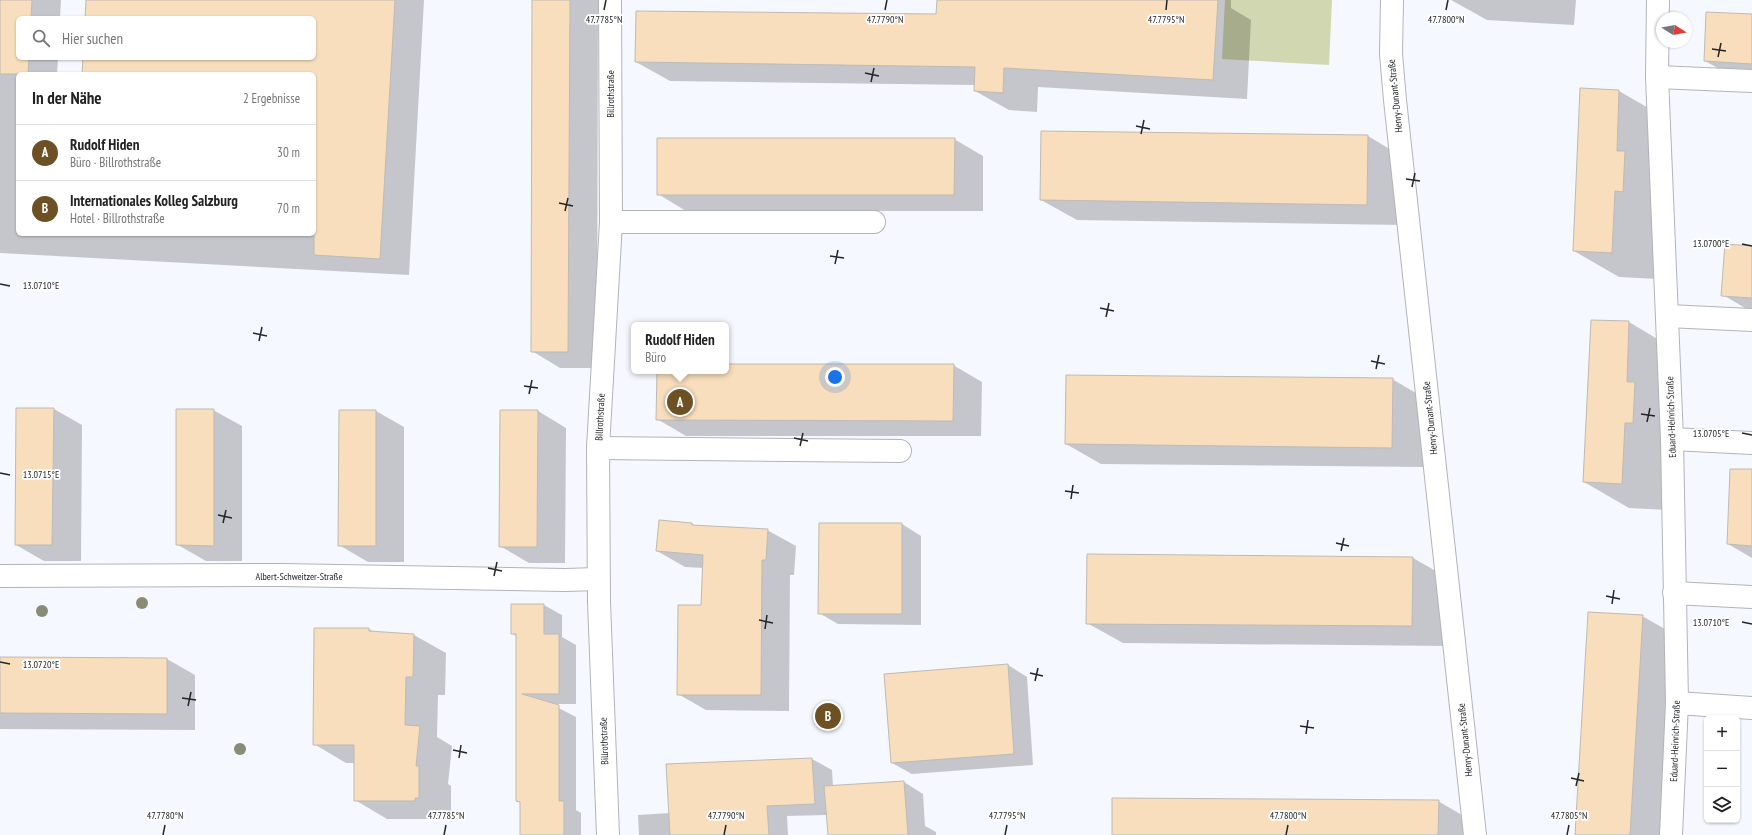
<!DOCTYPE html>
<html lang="de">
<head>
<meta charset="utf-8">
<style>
  body { margin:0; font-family:"PT Sans Narrow",sans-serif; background:#f2f2f2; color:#222 }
  .controls { position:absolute; right:12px; bottom:12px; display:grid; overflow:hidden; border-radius:6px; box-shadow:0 1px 3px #0004 }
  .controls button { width:36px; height:36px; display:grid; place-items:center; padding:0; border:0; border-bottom:1px solid #e0e0e0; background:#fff; color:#222; font:20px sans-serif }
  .compass { position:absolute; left:1656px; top:12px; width:36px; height:36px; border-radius:50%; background:#fff; box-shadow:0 1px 3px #0004; rotate:101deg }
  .you { position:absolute; left:835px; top:377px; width:14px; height:14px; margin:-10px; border:3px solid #fff; border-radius:50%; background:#1a73e8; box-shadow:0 0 0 6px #1a73e833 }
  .badge { display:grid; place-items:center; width:26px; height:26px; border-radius:50%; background:#6d5124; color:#fff; font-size:13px; font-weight:700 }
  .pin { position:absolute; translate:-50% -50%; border:2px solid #fff; box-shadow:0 1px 4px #0006 }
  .popup { position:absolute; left:631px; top:322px; width:98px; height:52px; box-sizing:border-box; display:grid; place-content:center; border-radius:6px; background:#fff; filter:drop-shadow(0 1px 3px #0005); font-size:13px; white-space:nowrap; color:#767676 }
  .popup b { font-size:15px; color:#222 }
  .popup::after { content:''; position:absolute; left:50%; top:100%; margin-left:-8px; border:8px solid transparent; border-top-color:#fff }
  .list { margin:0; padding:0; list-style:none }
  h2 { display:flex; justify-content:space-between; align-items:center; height:52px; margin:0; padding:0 16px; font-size:17px }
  h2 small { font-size:13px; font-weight:400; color:#767676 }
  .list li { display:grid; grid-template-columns:26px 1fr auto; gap:12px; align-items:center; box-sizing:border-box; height:56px; padding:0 16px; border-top:1px solid #e0e0e0 }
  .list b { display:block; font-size:15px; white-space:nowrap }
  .list p { margin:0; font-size:13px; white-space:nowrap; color:#767676 }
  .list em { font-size:13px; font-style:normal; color:#767676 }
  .icon { flex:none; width:22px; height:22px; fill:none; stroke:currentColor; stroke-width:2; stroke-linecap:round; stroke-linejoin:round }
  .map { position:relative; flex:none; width:1752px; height:835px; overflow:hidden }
  .search { position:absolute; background:#fff; box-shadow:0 1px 3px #0004; left:16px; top:16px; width:300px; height:44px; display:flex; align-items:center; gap:10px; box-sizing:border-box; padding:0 14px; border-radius:6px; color:#767676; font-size:15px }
  .panel { position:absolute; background:#fff; box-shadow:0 1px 3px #0004; left:16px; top:72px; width:300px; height:164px; border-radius:6px }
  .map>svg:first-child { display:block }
</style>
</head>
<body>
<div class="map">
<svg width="1752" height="835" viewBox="0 0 1752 835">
  <rect width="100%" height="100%" fill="#f5f8fe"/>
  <polygon fill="#d1d7b1" points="1225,0 1332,0 1329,65 1222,59"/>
  <g fill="#0003">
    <polygon points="0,0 61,0 60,18 18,18 18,58 58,58 57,74 18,74 18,234 314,234 314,74 83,74 84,58 314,58 314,18 86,18 87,0 424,0 409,275 0,253"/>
    <polygon points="533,0 598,0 597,368 560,368 532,351"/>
    <polygon points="938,0 1231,0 1231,8 1251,20 1247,99 1038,87 1037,112 1009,110 975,91 975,85 670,81 636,62 937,15"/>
    <polygon points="1451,0 1576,0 1574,25 1487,20"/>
    <polygon points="1752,15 1752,87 1705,61"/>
    <polygon points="1581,89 1619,91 1664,117 1658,279 1619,277 1574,251"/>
    <polygon points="1368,136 1403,157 1402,225 1077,220 1041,200"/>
    <polygon points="954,139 983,156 983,211 686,211 658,194"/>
    <polygon points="1752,247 1752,312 1723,295"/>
    <polygon points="1591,321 1629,322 1674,349 1668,510 1629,508 1584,482"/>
    <polygon points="726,365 953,365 982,382 981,436 686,436 657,419 658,371 726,371"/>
    <polygon points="1392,379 1428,400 1427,467 1101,464 1066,444"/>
    <polygon points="54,409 82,425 81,561 44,561 16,545"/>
    <polygon points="213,410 242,426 242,561 206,561 178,545"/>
    <polygon points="376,411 404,427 404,562 368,562 339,545"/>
    <polygon points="538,411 566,428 565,563 529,563 500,546"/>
    <polygon points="1752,476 1752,558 1728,544"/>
    <polygon points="660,521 692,524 697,527 767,530 796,546 794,575 790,575 789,711 706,710 678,694 702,606 704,568 685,567 657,551"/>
    <polygon points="820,524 902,524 921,536 921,625 838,624 819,613"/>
    <polygon points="1413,558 1448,578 1448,646 1123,643 1087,623"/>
    <polygon points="544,605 562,615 562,637 576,645 576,704 551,704 576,717 576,810 581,813 581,835 521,835 521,803 517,801 517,637 512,633"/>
    <polygon points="1642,616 1688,642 1677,835 1575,835"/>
    <polygon points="369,629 374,632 414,635 446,653 445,695 438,695 437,737 452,746 448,784 451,786 451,816 447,816 447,819 387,819 355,800 355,763 346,763 314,744"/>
    <polygon points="0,658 167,659 195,675 195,730 0,729"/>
    <polygon points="1008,665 1027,677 1033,765 912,774 892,763"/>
    <polygon points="812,759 832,770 833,787 904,782 923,794 925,826 936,832 936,835 829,835 827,815 787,816 788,835 639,835 638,815 670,813 667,765"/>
    <polygon points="1438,801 1474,822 1474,835 1113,835"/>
  </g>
  <g fill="#f8debc" stroke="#bebab5">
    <polygon points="0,0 32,0 31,18 18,18 18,58 29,58 28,74 0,74"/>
    <polygon points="86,0 395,0 380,259 314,255 314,74 82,74 83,58 314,58 314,18 85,18"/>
    <polygon points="532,0 570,0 568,352 531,352"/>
    <polygon points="937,0 1218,0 1213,80 1004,68 1003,93 974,91 975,67 635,62 636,11 936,14"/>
    <polygon points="1706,12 1752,14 1752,64 1704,61"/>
    <polygon points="1580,88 1619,90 1617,151 1625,151 1623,192 1615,191 1612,253 1573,251"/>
    <polygon points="1041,131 1368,135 1367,205 1040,200"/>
    <polygon points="657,138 955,138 954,195 657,195"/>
    <polygon points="1725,244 1752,246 1752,298 1721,296"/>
    <polygon points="1591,320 1629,321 1627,382 1635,382 1633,423 1625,423 1622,484 1583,482"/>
    <polygon points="726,364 954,364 953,421 656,420 657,371 726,371"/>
    <polygon points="1066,375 1393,378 1392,448 1065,444"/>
    <polygon points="16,408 54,408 52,545 15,545"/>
    <polygon points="176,409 214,409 214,546 176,545"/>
    <polygon points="339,410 376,410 376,546 338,546"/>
    <polygon points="500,410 538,410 537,547 499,547"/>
    <polygon points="1730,469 1752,469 1752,546 1727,544"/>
    <polygon points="659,520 692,523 692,525 768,529 766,560 762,560 761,695 677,695 678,605 701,605 703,555 656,551"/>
    <polygon points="819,523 902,523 902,614 818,614"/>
    <polygon points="1087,554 1413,557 1412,626 1086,624"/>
    <polygon points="511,604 544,604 544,634 559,634 559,694 522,694 559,705 559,801 564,801 564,835 520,835 520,802 516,801 516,634 511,634"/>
    <polygon points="1588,612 1643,615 1630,835 1575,835"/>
    <polygon points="314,628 369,628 369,631 414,634 413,677 406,677 405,725 420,726 416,766 419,766 419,798 415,798 415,801 354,801 354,745 313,745"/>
    <polygon points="0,657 167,658 167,714 0,713"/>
    <polygon points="1008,664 1014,754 891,763 884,674"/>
    <polygon points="812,758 815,804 767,806 769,835 670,835 666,764"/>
    <polygon points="904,781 908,835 828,835 824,786"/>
    <polygon points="1112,798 1439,800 1438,835 1112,835"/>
  </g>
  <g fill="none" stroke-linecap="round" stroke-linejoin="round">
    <defs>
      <g id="minor">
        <polyline points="1392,0 1391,54 1395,100 1475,835"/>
        <polyline points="1658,0 1657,77 1672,439 1677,703 1671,835"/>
        <polyline points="1657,77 1752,81"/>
        <polyline points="611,222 874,222"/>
        <polyline points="1668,316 1752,320"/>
        <polyline points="1672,439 1752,443"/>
        <polyline points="598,448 900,451"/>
        <polyline points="0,576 282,575 565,580 598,579"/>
        <polyline points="1674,593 1752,597"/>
        <polyline points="1677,703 1752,708"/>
        <polyline points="608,835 599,602 598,448 611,222 610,0"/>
      </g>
    </defs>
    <use href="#minor" stroke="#b1b4b9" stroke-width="24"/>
    <use href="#minor" stroke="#fff" stroke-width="22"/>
  </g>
  <g fill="#888c74">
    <circle cx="142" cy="603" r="6"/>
    <circle cx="42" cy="611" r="6"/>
    <circle cx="240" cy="749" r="6"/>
  </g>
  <path fill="none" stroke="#232527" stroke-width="1.5" d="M604,10L606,0M885,10L887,0M1166,10L1167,0M1446,10L1448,0M1712,49L1726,51M1718,57L1721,43M865,73L879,76M871,82L874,68M1136,126L1150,129M1141,134L1144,120M1406,179L1420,181M1412,187L1415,173M559,203L573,206M565,211L568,198M1742,244L1752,246M830,256L844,258M835,264L838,250M0,284L10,286M1100,308L1114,311M1106,317L1109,303M253,333L267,336M259,341L262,327M1371,361L1385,364M1376,369L1379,355M524,386L538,388M529,394L532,380M1641,414L1655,416M1647,422L1650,408M1742,433L1752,435M794,438L808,441M800,446L803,433M0,473L10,475M1065,491L1079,493M1071,499L1073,485M218,515L232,518M223,523L226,510M1336,543L1349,546M1341,551L1344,538M488,568L502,571M494,576L497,562M1606,596L1620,599M1612,604L1614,590M759,620L773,623M1742,622L1752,624M765,629L767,615M0,662L10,664M1030,673L1043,676M1035,681L1038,668M182,698L196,700M188,706L191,692M1300,726L1314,728M1306,734L1308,720M453,750L467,753M459,758L461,745M1571,778L1584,781M1576,786L1579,773M163,835L165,825M444,835L446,825M724,835L726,825M1005,835L1007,825M1286,835L1288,825M1567,835L1569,825"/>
  <g text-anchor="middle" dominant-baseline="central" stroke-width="3.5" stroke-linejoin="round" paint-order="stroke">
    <g font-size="10" fill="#232527" stroke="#fff">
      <text transform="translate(610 94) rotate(-90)">Billrothstraße</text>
      <text transform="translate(1395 96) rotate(-96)">Henry-Dunant-Straße</text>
      <text transform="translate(600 417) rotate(-87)">Billrothstraße</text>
      <text transform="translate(1671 417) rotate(-92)">Eduard-Heinrich-Straße</text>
      <text transform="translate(1430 418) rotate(-96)">Henry-Dunant-Straße</text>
      <text x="299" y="576">Albert-Schweitzer-Straße</text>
      <text transform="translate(1465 740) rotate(-96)">Henry-Dunant-Straße</text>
      <text transform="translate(604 741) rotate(-92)">Billrothstraße</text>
      <text transform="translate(1675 741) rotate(-88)">Eduard-Heinrich-Straße</text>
    </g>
  </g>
  <g font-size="10" text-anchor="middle" fill="#232527" stroke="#fff" stroke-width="3.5" stroke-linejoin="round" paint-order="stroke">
    <text x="604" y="23">47.7785°N</text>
    <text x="885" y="23">47.7790°N</text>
    <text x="1166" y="23">47.7795°N</text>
    <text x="1446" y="23">47.7800°N</text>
    <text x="1711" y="247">13.0700°E</text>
    <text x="41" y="289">13.0710°E</text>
    <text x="1711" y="437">13.0705°E</text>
    <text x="41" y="478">13.0715°E</text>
    <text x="1711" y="626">13.0710°E</text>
    <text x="41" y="668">13.0720°E</text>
    <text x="165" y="819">47.7780°N</text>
    <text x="446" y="819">47.7785°N</text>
    <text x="726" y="819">47.7790°N</text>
    <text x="1007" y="819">47.7795°N</text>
    <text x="1288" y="819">47.7800°N</text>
    <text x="1569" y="819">47.7805°N</text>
  </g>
</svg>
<div class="controls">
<button>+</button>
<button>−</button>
<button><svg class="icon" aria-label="layers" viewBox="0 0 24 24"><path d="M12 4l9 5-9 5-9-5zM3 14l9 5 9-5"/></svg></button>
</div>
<svg class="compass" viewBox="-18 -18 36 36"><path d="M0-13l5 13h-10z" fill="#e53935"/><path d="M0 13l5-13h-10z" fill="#767676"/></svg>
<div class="you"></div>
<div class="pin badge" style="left:680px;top:402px">A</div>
<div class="popup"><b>Rudolf Hiden</b>Büro</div>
<div class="pin badge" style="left:828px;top:716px">B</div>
<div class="search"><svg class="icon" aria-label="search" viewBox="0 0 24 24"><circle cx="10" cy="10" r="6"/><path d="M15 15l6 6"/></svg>Hier suchen</div>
<section class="panel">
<h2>In der Nähe<small>2 Ergebnisse</small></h2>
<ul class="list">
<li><span class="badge">A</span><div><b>Rudolf Hiden</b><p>Büro · Billrothstraße</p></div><em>30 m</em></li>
<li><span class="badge">B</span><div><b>Internationales Kolleg Salzburg</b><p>Hotel · Billrothstraße</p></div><em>70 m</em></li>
</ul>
</section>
</div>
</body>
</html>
